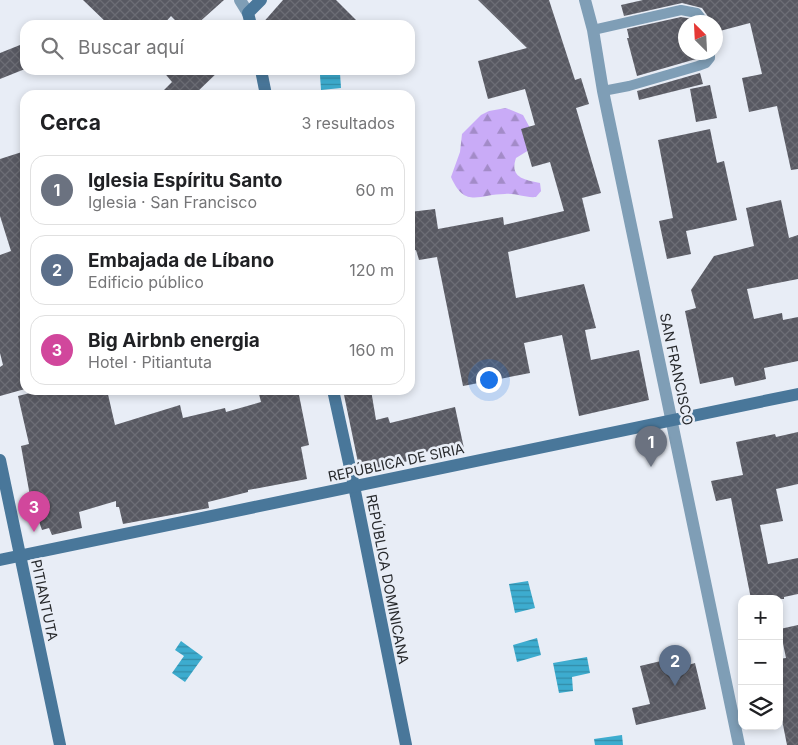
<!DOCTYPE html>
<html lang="es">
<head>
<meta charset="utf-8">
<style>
  body { margin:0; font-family:Inter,sans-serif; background:#f6f6f6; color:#202124 }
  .controls { position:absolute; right:15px; bottom:15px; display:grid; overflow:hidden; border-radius:10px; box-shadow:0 2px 8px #0003 }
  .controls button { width:45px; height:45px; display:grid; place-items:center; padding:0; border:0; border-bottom:1px solid #e0e0e0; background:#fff; color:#202124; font:25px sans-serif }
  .compass { position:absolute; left:678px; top:15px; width:45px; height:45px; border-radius:50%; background:#fff; box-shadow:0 2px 8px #0003; rotate:336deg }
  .you { position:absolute; left:488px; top:379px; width:18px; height:18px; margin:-12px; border:4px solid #fff; border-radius:50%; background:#1a73e8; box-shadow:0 0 0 8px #1a73e833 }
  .badge { display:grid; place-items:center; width:32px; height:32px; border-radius:50%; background:#1a73e8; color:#fff; font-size:16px; font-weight:700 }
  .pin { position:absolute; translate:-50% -41px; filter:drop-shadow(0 1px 2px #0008) }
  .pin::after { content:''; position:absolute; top:26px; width:18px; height:15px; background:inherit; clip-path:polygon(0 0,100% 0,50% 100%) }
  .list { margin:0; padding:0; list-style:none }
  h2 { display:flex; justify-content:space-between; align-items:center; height:65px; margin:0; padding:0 20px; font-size:21px }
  h2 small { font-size:16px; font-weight:400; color:#757577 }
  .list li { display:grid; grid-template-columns:32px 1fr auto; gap:15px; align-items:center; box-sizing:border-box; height:70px; margin:0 10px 10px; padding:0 10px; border:1px solid #e0e0e0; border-radius:15px }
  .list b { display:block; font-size:19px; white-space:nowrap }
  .list p { margin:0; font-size:16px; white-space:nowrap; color:#757577 }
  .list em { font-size:16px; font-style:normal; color:#757577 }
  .icon { flex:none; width:28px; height:28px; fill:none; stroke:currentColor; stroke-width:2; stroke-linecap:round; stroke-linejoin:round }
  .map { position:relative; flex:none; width:798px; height:745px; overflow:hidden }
  .search { position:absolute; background:#fff; box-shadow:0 2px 8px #0003; left:20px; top:20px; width:395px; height:55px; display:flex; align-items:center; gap:12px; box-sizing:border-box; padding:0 18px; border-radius:15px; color:#757577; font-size:19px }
  .panel { position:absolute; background:#fff; box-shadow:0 2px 8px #0003; left:20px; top:90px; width:395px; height:305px; border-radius:15px }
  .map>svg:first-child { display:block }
</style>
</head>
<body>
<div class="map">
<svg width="798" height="745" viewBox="0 0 798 745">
  <defs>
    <pattern id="forest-firs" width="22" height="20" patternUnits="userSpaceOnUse" patternTransform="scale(1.25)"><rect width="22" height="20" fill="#c9abf7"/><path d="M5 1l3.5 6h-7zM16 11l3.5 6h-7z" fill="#a38bc8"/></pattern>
    <pattern id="water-rules" width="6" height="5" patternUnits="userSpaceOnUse" patternTransform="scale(1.25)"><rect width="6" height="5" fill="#3daccf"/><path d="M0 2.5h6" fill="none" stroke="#338ca8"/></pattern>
    <pattern id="building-cross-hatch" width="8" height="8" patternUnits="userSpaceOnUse" patternTransform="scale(1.25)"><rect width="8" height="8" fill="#585962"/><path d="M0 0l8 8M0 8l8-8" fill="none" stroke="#6c6d75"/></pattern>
  </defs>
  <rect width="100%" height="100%" fill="#e8edf6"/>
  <path fill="url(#forest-firs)" d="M506,108L523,115L530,128L529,150L516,158C509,178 525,180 540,183L541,191L536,197C525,198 516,193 505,194C479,194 465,209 451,177L460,152L462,134L481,115L489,111Z"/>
  <g fill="url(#water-rules)">
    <polygon points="340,73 341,88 321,90 320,75"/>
    <polygon points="528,581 535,608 515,613 509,584"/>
    <polygon points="537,638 541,655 517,662 513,645"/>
    <polygon points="181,641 203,657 185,682 172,673 184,656 175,650"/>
    <polygon points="587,657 590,673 572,677 573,691 559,693 553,663"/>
    <polygon points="622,735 623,745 595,745 594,739"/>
  </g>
  <g fill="url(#building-cross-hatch)">
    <polygon points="83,0 224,0 196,25 180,25 171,16 163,25 109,25"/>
    <polygon points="283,0 336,0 361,25 261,25"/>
    <polygon points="478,0 549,0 575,80 581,78 589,104 576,108 601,193 582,198 590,231 508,252 516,298 584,284 596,328 585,330 591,360 639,350 649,400 579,416 562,335 524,343 530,373 463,386 437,257 419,260 416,250 410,252 410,212 435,209 438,229 503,217 504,225 564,211 550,162 532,167 521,129 535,125 525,89 488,99 478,61 527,48"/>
    <polygon points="643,0 798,0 798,169 791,170 777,106 749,112 742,78 762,74 750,23 716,32 716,22 711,22 709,18 702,8 682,3 624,16 621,5"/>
    <polygon points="681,17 693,19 696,22 686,22 686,52 695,52 696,59 637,76 627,38 629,38 627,29"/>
    <polygon points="25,43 25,69 0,79 0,53"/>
    <polygon points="162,70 220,70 194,95 159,95 172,82"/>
    <polygon points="700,73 703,84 639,100 637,91"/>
    <polygon points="710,85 717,118 696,122 690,89"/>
    <polygon points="710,129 717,163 724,161 737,220 686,231 691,254 667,259 659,221 673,218 658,140"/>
    <polygon points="25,151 25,389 0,396 0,367 3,365 0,353 0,255 11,251 0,216 0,159"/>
    <polygon points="781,200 789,238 798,235 798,279 747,289 754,319 782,313 783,320 798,317 798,361 764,368 766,379 735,386 733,377 700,384 685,311 696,308 691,290 714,256 754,246 746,208"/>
    <polygon points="42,390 66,390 67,393 83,390 107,390 115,425 180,405 183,418 225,408 226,412 261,402 258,390 298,390 309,445 301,447 307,479 248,490 248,492 208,502 209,508 123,524 119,507 116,507 116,501 79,512 82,528 52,535 49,528 42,530 30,496 21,446 29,444 18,396"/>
    <polygon points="343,390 371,390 376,420 388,417 390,423 455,407 465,453 446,455 444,448 411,455 413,460 360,472"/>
    <polygon points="798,432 798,484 776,489 783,521 760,525 768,564 798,558 798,594 784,597 784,599 751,599 731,498 716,501 711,481 743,475 736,442 775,434 776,437"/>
    <polygon points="798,625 798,745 787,745 779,705 779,659 786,658 780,629"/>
    <polygon points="678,657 681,667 695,663 706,709 636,725 632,708 650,704 640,666"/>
  </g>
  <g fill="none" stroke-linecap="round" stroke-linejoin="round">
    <g stroke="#7f9eb6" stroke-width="10">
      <polyline points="593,30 681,10 697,13 704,22"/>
      <polyline points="603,91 629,86 698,66 706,63 710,58 710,52"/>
    </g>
    <g stroke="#7f9eb6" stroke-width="12">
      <polyline points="240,0 248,13"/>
      <polyline points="585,0 593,30 603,91 739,745"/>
    </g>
    <g stroke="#49779a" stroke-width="12">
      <polyline points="251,25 248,13 261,0"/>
      <polyline points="261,70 266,95"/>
      <polyline points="333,390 354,486 406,745"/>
      <polyline points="0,460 60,745"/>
      <polyline points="0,560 798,394"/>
    </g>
  </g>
  <g text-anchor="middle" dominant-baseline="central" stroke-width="5" stroke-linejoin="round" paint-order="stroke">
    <g font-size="14" fill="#27292c" stroke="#e8edf6">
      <text transform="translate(677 369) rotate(78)">SAN FRANCISCO</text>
      <text transform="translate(396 462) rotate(-12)">REPÚBLICA DE SIRIA</text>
      <text transform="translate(388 579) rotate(79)">REPÚBLICA DOMINICANA</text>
      <text transform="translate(45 600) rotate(78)">PITIANTUTA</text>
    </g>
  </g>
</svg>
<div class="controls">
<button>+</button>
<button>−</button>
<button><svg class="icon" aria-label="layers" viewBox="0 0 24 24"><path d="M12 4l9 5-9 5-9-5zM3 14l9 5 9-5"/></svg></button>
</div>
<svg class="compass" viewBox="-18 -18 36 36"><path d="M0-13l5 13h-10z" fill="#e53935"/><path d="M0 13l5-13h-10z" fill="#757577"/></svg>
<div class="you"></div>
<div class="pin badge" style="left:651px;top:467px;background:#6b7280">1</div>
<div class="pin badge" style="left:675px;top:686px;background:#5c6f8a">2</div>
<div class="pin badge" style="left:34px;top:532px;background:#d1479c">3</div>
<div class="search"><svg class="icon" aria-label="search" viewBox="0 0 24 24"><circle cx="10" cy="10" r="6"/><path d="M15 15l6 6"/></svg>Buscar aquí</div>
<section class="panel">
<h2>Cerca<small>3 resultados</small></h2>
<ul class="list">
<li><span class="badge" style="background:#6b7280">1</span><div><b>Iglesia Espíritu Santo</b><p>Iglesia · San Francisco</p></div><em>60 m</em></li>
<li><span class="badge" style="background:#5c6f8a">2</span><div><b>Embajada de Líbano</b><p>Edificio público</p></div><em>120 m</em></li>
<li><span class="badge" style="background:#d1479c">3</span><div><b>Big Airbnb energia</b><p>Hotel · Pitiantuta</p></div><em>160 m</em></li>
</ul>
</section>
</div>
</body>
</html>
